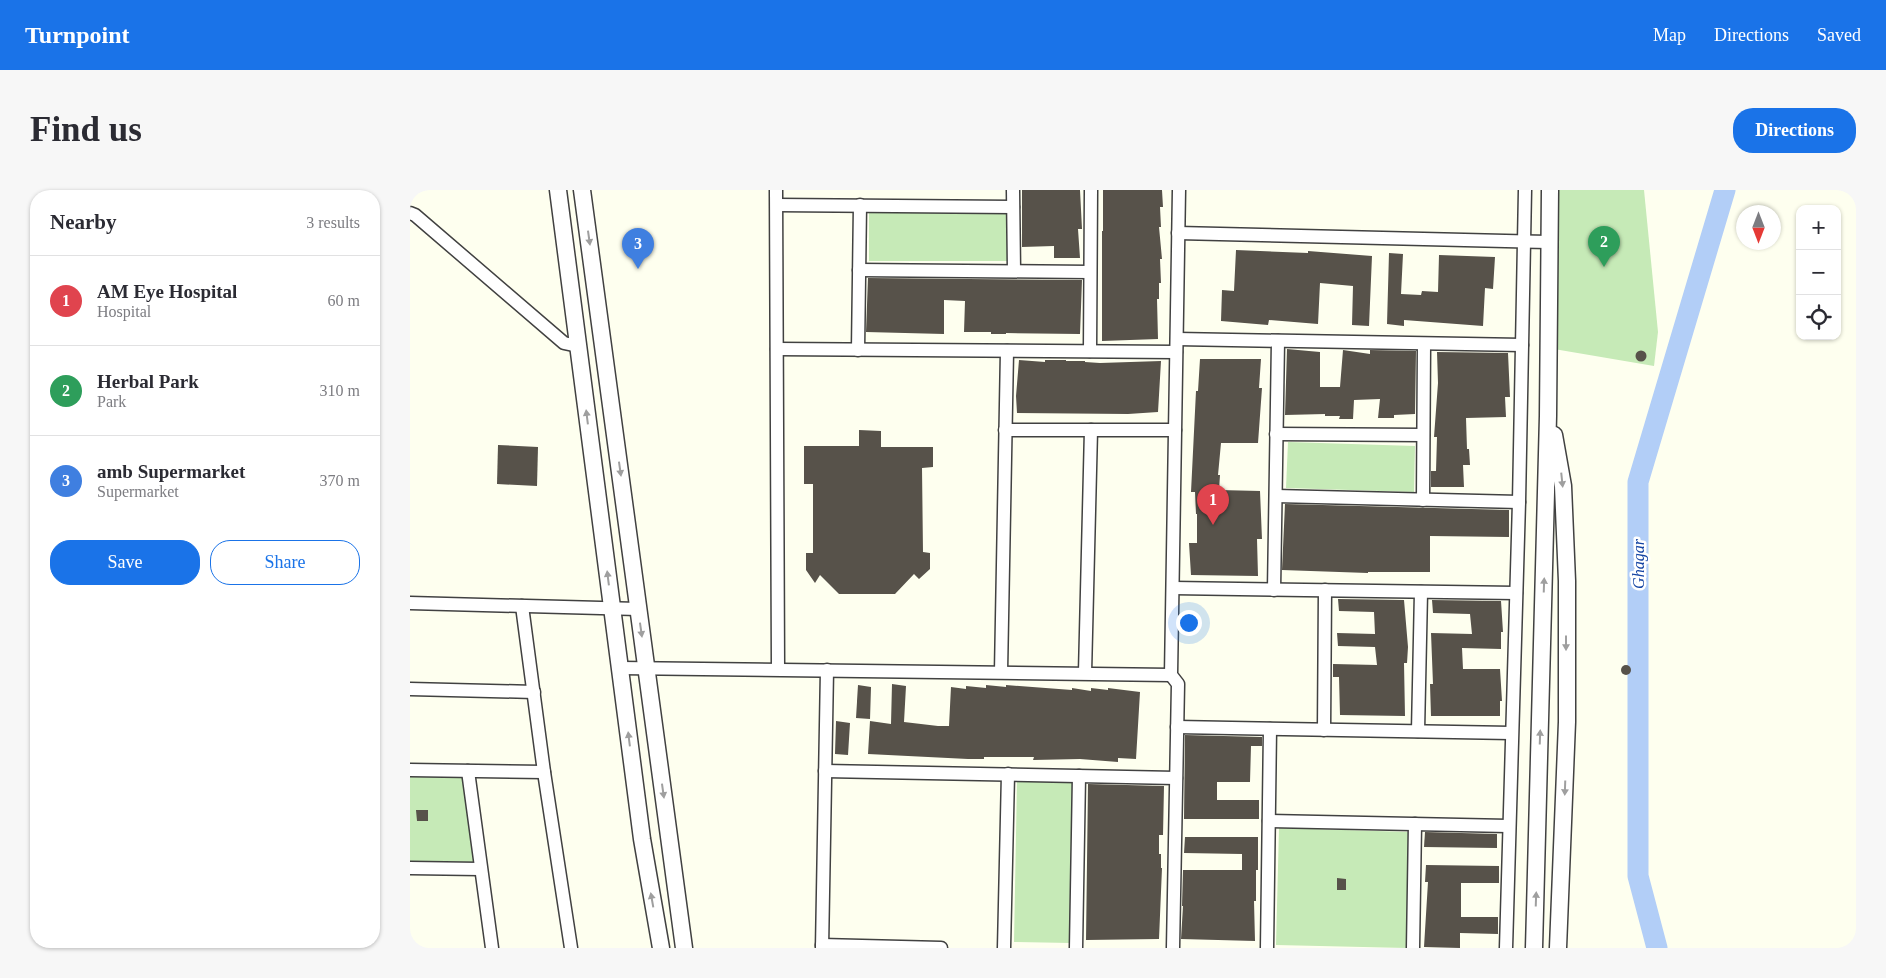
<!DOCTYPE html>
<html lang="en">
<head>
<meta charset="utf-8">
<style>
  body { margin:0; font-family:Georgia,serif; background:#f7f7f7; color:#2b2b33 }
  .controls { position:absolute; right:15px; top:15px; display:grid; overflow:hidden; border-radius:10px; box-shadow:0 1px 4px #0004 }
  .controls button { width:45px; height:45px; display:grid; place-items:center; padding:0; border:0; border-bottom:1px solid #e1e1e2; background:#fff; color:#2b2b33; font:25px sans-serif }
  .compass { position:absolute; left:1326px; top:15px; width:45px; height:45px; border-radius:50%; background:#fff; box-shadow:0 1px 4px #0004; rotate:180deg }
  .you { position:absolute; left:778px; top:432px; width:18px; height:18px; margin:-12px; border:4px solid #fff; border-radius:50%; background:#1a73e8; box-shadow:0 0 0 8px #1a73e833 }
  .badge { display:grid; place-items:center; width:32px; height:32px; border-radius:50%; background:#1a73e8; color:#fff; font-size:16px; font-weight:700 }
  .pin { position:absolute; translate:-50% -41px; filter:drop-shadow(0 1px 2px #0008) }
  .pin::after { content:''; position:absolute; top:26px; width:18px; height:15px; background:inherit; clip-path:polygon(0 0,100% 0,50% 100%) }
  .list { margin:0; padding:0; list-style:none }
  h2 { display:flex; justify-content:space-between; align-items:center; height:65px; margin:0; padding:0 20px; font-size:21px }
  h2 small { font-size:16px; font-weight:400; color:#7c7c81 }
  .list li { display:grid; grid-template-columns:32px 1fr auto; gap:15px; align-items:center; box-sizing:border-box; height:90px; padding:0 20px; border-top:1px solid #e1e1e2 }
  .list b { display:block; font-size:19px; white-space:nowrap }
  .list p { margin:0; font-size:16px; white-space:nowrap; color:#7c7c81 }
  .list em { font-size:16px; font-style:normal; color:#7c7c81 }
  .actions { display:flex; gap:10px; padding:15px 20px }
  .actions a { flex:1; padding:11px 0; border:1px solid #1a73e8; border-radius:20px; text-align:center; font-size:18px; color:#1a73e8 }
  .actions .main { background:#1a73e8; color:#fff }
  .icon { flex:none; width:28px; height:28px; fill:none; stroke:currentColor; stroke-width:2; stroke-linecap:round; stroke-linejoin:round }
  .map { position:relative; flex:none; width:1446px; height:758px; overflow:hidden; border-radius:20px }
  header { display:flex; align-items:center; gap:30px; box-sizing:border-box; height:70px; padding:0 25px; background:#1a73e8; color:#fff }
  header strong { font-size:24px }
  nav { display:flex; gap:28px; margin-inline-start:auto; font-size:18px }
  .intro { display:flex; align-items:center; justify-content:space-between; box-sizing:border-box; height:120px; padding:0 30px }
  h1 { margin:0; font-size:35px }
  .button { padding:12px 22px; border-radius:20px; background:#1a73e8; color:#fff; font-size:18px; font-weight:700 }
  main { display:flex; gap:30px; padding:0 30px }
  aside { flex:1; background:#fff; border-radius:20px; box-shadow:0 1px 4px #0004 }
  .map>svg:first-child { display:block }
</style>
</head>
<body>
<header>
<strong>Turnpoint</strong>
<nav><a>Map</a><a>Directions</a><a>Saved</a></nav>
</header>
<div class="intro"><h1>Find us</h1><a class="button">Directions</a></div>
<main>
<aside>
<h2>Nearby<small>3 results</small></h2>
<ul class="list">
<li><span class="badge" style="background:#e0444e">1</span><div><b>AM Eye Hospital</b><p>Hospital</p></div><em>60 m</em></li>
<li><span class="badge" style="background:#2e9e5b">2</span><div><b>Herbal Park</b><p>Park</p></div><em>310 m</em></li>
<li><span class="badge" style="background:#3f7fe0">3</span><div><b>amb Supermarket</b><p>Supermarket</p></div><em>370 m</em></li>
</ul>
<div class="actions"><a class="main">Save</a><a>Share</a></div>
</aside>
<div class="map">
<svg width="1446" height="758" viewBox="0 0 1446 758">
  <rect width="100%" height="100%" fill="#feffef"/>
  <g fill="#c6eab7">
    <polygon points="1148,0 1234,0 1248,142 1244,176 1144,159"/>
    <rect x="459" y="23" width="139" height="48"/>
    <polygon points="878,252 1005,256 1004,302 876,298"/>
    <polygon points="0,584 55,584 64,672 0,671"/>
    <polygon points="607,591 664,592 661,753 604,752"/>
    <polygon points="869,638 1000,642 997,758 866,755"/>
  </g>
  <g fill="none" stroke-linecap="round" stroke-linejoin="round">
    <polyline stroke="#b2cef7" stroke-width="21" points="1247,758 1228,686 1228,292 1315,0"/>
  </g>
  <g fill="#57524a">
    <polygon points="612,0 670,0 672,39 668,39 670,68 644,68 644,56 612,57"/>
    <polygon points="693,0 752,0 753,17 750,17 751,37 749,37 752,69 750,69 751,93 749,93 749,109 747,109 748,149 692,151 692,41 693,41"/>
    <polygon points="826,60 898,63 898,61 962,66 959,136 942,135 943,96 910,93 908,134 859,130 858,135 811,131 812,100 824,101"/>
    <polygon points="979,63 993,64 991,104 1011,105 1012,101 1028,102 1029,65 1085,67 1083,99 1075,98 1073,136 994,130 994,136 977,134"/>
    <polygon points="458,88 672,90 670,144 596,143 596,144 581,144 581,142 554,142 555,111 534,110 534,144 456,142"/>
    <polygon points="877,159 910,162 910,197 930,197 933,160 960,164 960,160 1006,161 1005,224 984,225 984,228 968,228 970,209 944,210 943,229 929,229 930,226 915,226 915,224 875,225"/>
    <circle cx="1231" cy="166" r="5.5"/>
    <polygon points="1027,162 1098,163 1100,207 1095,207 1096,227 1056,228 1057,259 1059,259 1060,275 1053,275 1054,297 1021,297 1021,281 1026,281 1027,247 1024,247 1028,193"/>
    <polygon points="790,169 851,169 849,198 852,198 848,253 811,253 808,285 810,285 809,300 850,301 852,349 847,349 848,386 781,385 779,353 787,353 787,324 786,324 785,302 781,302 786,201 788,201"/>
    <polygon points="609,170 635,172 635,170 656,170 656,171 675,171 675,172 690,173 751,171 748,222 718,224 607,223 606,206"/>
    <polygon points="449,240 471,241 471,257 523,257 523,277 512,278 513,362 520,363 520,379 509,389 504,384 485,404 429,404 410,385 405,393 396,380 396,363 403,363 403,294 394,294 394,256 449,256"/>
    <polygon points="88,255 128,257 127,296 87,294"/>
    <polygon points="875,314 1099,320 1099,347 1020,346 1020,382 958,382 958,383 872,380"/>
    <polygon points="928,409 994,410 998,457 997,473 994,473 995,526 930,525 929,487 923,487 923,474 967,475 965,457 928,456 927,443 965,444 964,422 929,421"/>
    <polygon points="1022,410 1091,411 1093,442 1091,442 1091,459 1052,458 1053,479 1090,479 1092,511 1090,511 1090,526 1021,526 1020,494 1023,494 1021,443 1062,444 1060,424 1023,423"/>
    <circle cx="1216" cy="480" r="5"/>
    <polygon points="482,494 496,496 494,532 528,536 539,536 541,497 556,499 556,496 576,498 576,495 596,497 596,495 662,500 662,498 681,501 681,498 698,500 698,498 730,502 726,569 708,568 708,572 670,569 623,570 624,567 574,567 574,569 558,569 458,564 460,531 481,534"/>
    <polygon points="448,495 461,497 460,529 446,528"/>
    <polygon points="426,531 440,533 438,565 425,564"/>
    <polygon points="775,545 852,547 852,556 841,556 840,592 807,592 807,610 849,610 849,629 774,629"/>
    <polygon points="678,594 754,596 753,645 749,645 749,664 751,664 751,678 752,678 749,749 676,750"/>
    <polygon points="6,620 18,620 18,631 7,631"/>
    <polygon points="1015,642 1087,644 1087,658 1014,657"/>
    <polygon points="775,647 848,647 848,680 846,680 846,711 844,711 845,751 771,749 773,716 772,716 773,680 832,680 832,664 774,663"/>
    <polygon points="1016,675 1089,676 1089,693 1051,693 1051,727 1088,727 1088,744 1050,743 1050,758 1014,757 1018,692 1015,692"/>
    <polygon points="927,688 936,689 936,700 927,700"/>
  </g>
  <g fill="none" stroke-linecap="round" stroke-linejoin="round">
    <defs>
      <g id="minor">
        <polyline points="366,0 368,479"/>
        <polyline points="603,0 604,81"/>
        <polyline points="367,15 603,17"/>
        <polyline points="0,23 5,25 154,153 168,156"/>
        <polyline points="768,43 1139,52"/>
        <polyline points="449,80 680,82"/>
        <polyline points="767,149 1112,155"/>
        <polyline points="367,159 766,162"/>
        <polyline points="448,160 450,15"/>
        <polyline points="680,161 681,0"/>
        <polyline points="595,240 765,240"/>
        <polyline points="866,244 1013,245"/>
        <polyline points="866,306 1109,312"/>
        <polyline points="1013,310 1014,154"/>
        <polyline points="763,398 1106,403"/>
        <polyline points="864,400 868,151"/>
        <polyline points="0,413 228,419"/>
        <polyline points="112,416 134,582 161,758"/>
        <polyline points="210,478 761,485"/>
        <polyline points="591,482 597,161"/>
        <polyline points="675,483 681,240"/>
        <polyline points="0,499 124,502"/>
        <polyline points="767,537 1101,543"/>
        <polyline points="914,540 915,400"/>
        <polyline points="1008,541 1011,402"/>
        <polyline points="0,580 134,582"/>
        <polyline points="58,581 82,758"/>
        <polyline points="415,581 766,588"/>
        <polyline points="859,631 1098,636"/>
        <polyline points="0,678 70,679"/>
        <polyline points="412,755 531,758"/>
        <polyline points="412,758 417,480"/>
        <polyline points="594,758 598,584"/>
        <polyline points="666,758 669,586"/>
        <polyline points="763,758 768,494 761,485 769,0"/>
        <polyline points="857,758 860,539"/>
        <polyline points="1003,758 1005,634"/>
        <polyline points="1096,758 1109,312 1115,0"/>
      </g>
      <g id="tertiary">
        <polyline points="148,0 232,649 251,758"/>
        <polyline points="172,0 274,758"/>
        <polyline points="1144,245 1153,296 1157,391 1157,532 1148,758"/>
        <polyline points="1124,758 1138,226 1140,0"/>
      </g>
    </defs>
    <use href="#minor" stroke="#414141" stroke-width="15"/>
    <use href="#tertiary" stroke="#414141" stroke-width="19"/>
    <use href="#minor" stroke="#fff" stroke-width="12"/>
    <use href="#tertiary" stroke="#fff" stroke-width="16"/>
  </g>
  <defs><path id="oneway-solid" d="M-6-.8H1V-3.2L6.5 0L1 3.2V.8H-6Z" transform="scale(1.25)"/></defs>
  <g fill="#9f9f9f">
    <use href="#oneway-solid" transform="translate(179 48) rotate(82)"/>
    <use href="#oneway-solid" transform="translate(177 227) rotate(-97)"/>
    <use href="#oneway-solid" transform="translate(210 279) rotate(82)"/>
    <use href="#oneway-solid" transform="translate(1152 290) rotate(84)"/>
    <use href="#oneway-solid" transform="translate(198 388) rotate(-97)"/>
    <use href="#oneway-solid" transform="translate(1134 395) rotate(-88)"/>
    <use href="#oneway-solid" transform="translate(231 440) rotate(82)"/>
    <use href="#oneway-solid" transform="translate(1156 453) rotate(90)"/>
    <use href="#oneway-solid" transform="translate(1130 547) rotate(-88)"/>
    <use href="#oneway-solid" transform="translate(219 549) rotate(-97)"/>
    <use href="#oneway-solid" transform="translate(1155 598) rotate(92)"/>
    <use href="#oneway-solid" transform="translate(253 601) rotate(82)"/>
    <use href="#oneway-solid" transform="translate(1126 709) rotate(-88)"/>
    <use href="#oneway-solid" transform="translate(242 710) rotate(-100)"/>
  </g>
  <g text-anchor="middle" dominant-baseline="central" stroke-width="5" stroke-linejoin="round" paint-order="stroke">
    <g font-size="16" font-style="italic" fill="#1444a3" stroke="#fff">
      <text transform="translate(1228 374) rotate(-90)">Ghagar</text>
    </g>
  </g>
</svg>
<div class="controls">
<button>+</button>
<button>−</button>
<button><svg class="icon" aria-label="locate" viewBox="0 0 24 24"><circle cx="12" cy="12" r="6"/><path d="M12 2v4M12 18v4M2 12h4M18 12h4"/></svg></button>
</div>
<svg class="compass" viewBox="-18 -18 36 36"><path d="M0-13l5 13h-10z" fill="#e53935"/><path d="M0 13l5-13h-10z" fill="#7c7c81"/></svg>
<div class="you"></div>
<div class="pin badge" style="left:803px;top:335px;background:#e0444e">1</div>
<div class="pin badge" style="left:1194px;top:77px;background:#2e9e5b">2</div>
<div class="pin badge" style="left:228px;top:79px;background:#3f7fe0">3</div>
</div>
</main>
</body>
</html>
